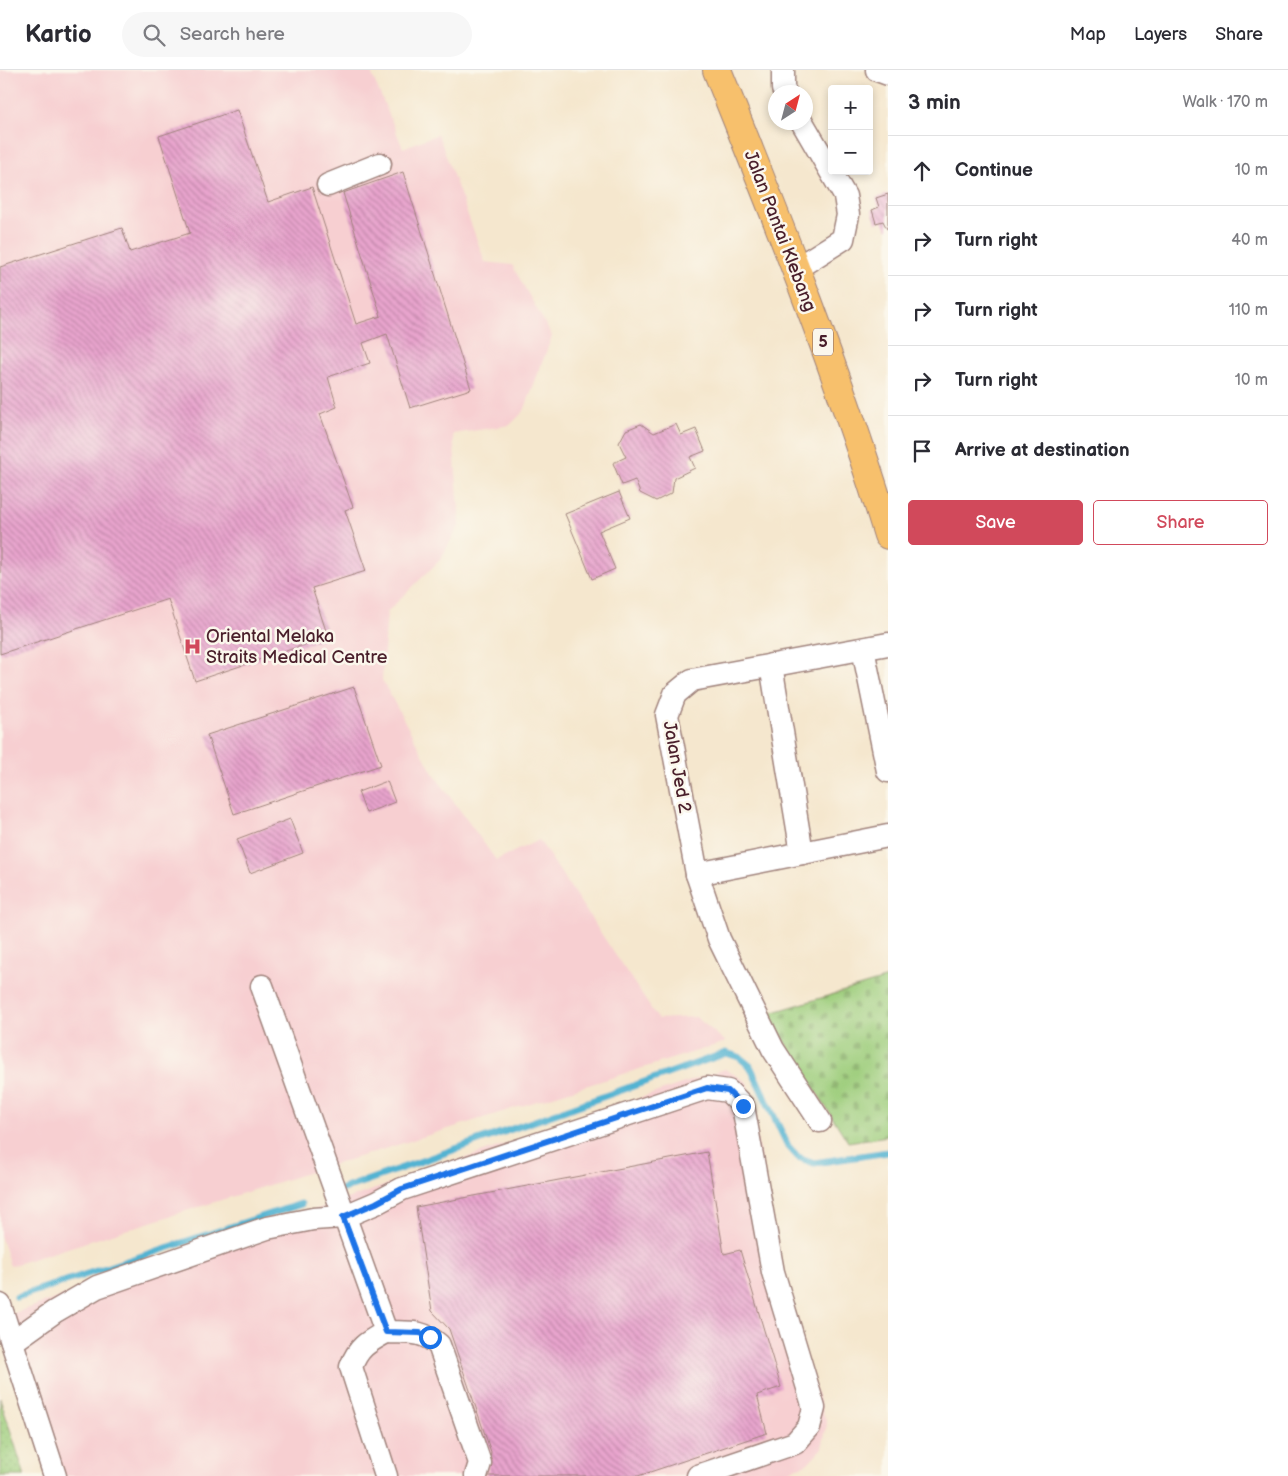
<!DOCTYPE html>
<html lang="en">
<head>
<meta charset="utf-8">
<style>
  body { margin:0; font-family:"Balsamiq Sans",sans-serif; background:#f7f7f7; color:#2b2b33 }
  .controls { position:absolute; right:15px; top:15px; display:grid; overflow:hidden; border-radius:5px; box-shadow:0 2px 8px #0003 }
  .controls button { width:45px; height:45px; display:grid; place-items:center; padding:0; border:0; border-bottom:1px solid #e1e1e2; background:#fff; color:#2b2b33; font:25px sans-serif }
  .compass { position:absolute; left:768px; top:15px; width:45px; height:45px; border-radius:50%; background:#fff; box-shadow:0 2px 8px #0003; rotate:36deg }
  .stop { position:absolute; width:15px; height:15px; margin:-11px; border:4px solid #1a73e8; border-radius:50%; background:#fff }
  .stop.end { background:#1a73e8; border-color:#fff; box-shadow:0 1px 5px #0008 }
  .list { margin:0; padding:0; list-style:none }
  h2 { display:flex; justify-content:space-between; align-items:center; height:65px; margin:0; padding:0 20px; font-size:21px }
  h2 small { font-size:16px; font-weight:400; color:#7c7c81 }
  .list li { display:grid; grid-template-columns:32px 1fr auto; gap:15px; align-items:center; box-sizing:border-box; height:70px; padding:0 20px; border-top:1px solid #e1e1e2 }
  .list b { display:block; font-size:19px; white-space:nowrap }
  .list em { font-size:16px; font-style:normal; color:#7c7c81 }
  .actions { display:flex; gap:10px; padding:15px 20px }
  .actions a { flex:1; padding:11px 0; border:1px solid #d1495b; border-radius:5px; text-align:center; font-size:18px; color:#d1495b }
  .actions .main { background:#d1495b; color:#fff }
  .icon { flex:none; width:28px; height:28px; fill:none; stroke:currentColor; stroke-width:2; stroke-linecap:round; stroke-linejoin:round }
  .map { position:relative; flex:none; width:888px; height:1406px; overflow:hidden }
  header { display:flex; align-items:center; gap:30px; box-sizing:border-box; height:70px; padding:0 25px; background:#fff; border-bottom:1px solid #e1e1e2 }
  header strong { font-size:24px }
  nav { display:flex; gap:28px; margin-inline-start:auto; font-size:18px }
  .search { width:350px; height:45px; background:#f7f7f7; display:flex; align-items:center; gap:12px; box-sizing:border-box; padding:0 18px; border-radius:28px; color:#7c7c81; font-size:19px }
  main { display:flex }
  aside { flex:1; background:#fff }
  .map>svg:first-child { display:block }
</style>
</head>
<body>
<header>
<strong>Kartio</strong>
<div class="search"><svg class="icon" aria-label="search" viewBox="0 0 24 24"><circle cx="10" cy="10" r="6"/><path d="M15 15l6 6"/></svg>Search here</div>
<nav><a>Map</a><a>Layers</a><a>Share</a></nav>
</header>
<main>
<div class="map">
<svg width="888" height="1406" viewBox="0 0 888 1406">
  <defs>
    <pattern id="grass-dots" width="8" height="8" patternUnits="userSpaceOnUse" patternTransform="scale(1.25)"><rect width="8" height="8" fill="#9dcd7c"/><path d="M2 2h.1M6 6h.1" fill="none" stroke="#89b06b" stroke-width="1.8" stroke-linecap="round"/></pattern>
    <pattern id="cemetery-stones" width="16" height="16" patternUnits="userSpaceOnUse" patternTransform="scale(1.25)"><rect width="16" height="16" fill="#9dcd7c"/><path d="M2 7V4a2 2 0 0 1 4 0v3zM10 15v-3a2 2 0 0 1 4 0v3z" fill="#89b06b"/></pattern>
    <pattern id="building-back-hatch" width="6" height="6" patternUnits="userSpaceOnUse" patternTransform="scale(1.25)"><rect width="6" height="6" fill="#e8a4cd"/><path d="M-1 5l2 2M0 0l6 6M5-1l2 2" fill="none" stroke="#be85a7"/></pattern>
  </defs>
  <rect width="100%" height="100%" fill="#fbf7ec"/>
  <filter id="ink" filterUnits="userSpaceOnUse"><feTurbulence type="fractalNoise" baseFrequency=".02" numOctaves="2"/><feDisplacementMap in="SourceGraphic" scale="10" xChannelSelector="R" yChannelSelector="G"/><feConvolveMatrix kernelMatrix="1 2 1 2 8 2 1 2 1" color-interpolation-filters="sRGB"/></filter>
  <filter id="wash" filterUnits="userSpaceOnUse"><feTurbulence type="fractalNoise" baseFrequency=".0096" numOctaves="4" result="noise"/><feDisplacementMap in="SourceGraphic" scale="20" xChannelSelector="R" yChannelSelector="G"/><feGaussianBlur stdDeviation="1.12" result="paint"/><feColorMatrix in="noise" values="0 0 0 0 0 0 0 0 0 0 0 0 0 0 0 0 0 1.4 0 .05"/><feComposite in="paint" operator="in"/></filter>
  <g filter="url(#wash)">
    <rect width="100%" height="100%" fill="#f5e7ce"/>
    <g fill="#f7cfd1">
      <polygon points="0,0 370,0 403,78 438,64 485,192 512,195 552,266 524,341 510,355 453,364 460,454 440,490 387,542 382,610 433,703 496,790 539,770 658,949 696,947 726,972 10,1196 0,1165"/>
      <polygon points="725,999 747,1012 785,1227 827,1354 822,1378 807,1394 772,1406 63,1406 11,1244"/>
    </g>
    <polygon fill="url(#grass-dots)" stroke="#747654" points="0,1328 25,1406 0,1406"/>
    <polygon fill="url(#cemetery-stones)" stroke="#747654" points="888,908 888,1066 848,1072 767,944"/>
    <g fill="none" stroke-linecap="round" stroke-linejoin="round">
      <g stroke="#53b3d2" stroke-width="7">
        <polyline points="340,1120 726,983 739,987 750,996 788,1076 798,1087 814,1093 888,1082"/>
        <polyline points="17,1227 301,1134"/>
      </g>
    </g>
    <g id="blocks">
      <g fill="url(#building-back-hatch)">
        <polygon points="237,40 268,132 312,117 356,254 381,246 343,123 403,102 471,319 410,338 387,264 363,273 370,293 328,307 337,337 320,344 353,437 345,440 366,501 312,518 328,567 195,611 168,529 0,584 0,197 122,158 130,182 190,163 159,66"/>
        <polygon points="888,124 888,159 887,159 883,151 876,153 872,140 879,137 876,128"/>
        <polygon points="641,354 654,363 676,354 681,365 696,359 705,381 690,387 695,398 674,408 672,423 656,431 640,423 635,410 622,415 613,393 626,387 619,373 626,360"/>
        <polygon points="619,422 630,448 599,461 615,499 592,509 565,444"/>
        <polygon points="354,617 381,695 234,744 207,665"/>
        <polygon points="387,711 395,732 366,743 358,722"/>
        <polygon points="290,749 303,783 250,803 237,769"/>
        <polygon points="707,1082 724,1184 740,1180 781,1317 757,1325 767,1363 638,1406 487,1406 491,1382 449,1259 432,1241 416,1137"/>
      </g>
    </g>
  </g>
  <g filter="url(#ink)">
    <use href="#blocks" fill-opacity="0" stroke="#a0837c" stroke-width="1"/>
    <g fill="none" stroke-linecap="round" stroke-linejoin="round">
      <defs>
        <g id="minor">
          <polyline points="783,0 783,19 785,22"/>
          <polyline points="877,0 888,4"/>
          <polyline points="328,115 380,94"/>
          <polyline points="797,198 843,169 848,145 845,126 802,52"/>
          <polyline points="863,579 888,701"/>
          <polyline points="771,595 802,783"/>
          <polyline points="697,804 888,766"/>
          <path d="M262,916L386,1262C368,1272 358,1277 351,1297L386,1406"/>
          <polyline points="820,1051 773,979 719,869 697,804 667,645 675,624 692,610 888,574"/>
          <polyline points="0,1235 55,1406"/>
          <path d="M386,1262C408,1263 421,1259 439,1275L480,1393L476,1406"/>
          <polyline points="12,1272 54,1242 97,1217 267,1158 313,1149 343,1147 376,1133 402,1119 707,1018 728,1021 743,1036 773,1202 814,1338 809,1357 795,1373 698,1406"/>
        </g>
        <path id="highway" d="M717,0C779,153 840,307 888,465"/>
      </defs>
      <use href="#minor" stroke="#a0837c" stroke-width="25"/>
      <use href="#highway" stroke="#a0837c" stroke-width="30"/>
      <use href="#minor" stroke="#fff" stroke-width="22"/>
      <use href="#highway" stroke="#f7c06c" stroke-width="28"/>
    </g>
  </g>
  <g fill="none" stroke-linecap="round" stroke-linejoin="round" filter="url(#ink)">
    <polyline stroke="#1a73e8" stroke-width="6" points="430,1267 420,1263 386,1262 343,1147 376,1133 402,1119 707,1018 728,1021 743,1036"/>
  </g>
  <defs>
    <symbol id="hospital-bare" viewBox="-9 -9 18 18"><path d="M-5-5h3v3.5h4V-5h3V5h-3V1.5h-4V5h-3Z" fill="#d1495b" stroke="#fbf7ec" stroke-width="2.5" paint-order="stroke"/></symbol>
  </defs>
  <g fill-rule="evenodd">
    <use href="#hospital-bare" x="180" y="564" width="25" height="25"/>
  </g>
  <g text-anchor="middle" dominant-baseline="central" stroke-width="5" stroke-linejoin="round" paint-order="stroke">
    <rect fill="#fbf7ec" stroke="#7f6065" stroke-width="1" x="813" y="258.5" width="20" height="27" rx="4"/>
    <g font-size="16" font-weight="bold" fill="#4a1f2b">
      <text x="823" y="272">5</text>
    </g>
    <g font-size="18" fill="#4a1f2b" stroke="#fbf7ec">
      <text transform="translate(780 161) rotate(69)">Jalan Pantai Klebang</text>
      <text transform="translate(677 697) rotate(80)">Jalan Jed 2</text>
    </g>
    <g font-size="18" fill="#4a1f2b" stroke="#fbf7ec" text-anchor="start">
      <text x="206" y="566">Oriental Melaka<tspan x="206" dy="21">Straits Medical Centre</tspan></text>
    </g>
  </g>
</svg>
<div class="controls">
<button>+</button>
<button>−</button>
</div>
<svg class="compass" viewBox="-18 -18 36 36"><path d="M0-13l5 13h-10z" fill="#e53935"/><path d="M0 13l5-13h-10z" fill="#7c7c81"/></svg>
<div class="stop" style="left:430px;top:1267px"></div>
<div class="stop end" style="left:743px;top:1036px"></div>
</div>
<aside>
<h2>3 min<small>Walk · 170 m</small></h2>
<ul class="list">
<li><svg class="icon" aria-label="ahead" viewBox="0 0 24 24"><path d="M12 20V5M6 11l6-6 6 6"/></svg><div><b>Continue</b></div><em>10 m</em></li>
<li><svg class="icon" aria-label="right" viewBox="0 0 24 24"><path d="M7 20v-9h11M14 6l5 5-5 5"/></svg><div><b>Turn right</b></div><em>40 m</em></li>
<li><svg class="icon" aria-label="right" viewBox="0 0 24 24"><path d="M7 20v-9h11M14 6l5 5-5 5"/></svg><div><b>Turn right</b></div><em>110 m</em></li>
<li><svg class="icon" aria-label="right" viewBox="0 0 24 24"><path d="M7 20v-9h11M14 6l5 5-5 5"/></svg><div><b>Turn right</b></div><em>10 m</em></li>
<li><svg class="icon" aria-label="arrive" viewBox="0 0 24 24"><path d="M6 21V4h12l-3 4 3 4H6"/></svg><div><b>Arrive at destination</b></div></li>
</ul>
<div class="actions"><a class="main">Save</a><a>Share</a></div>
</aside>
</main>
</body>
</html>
